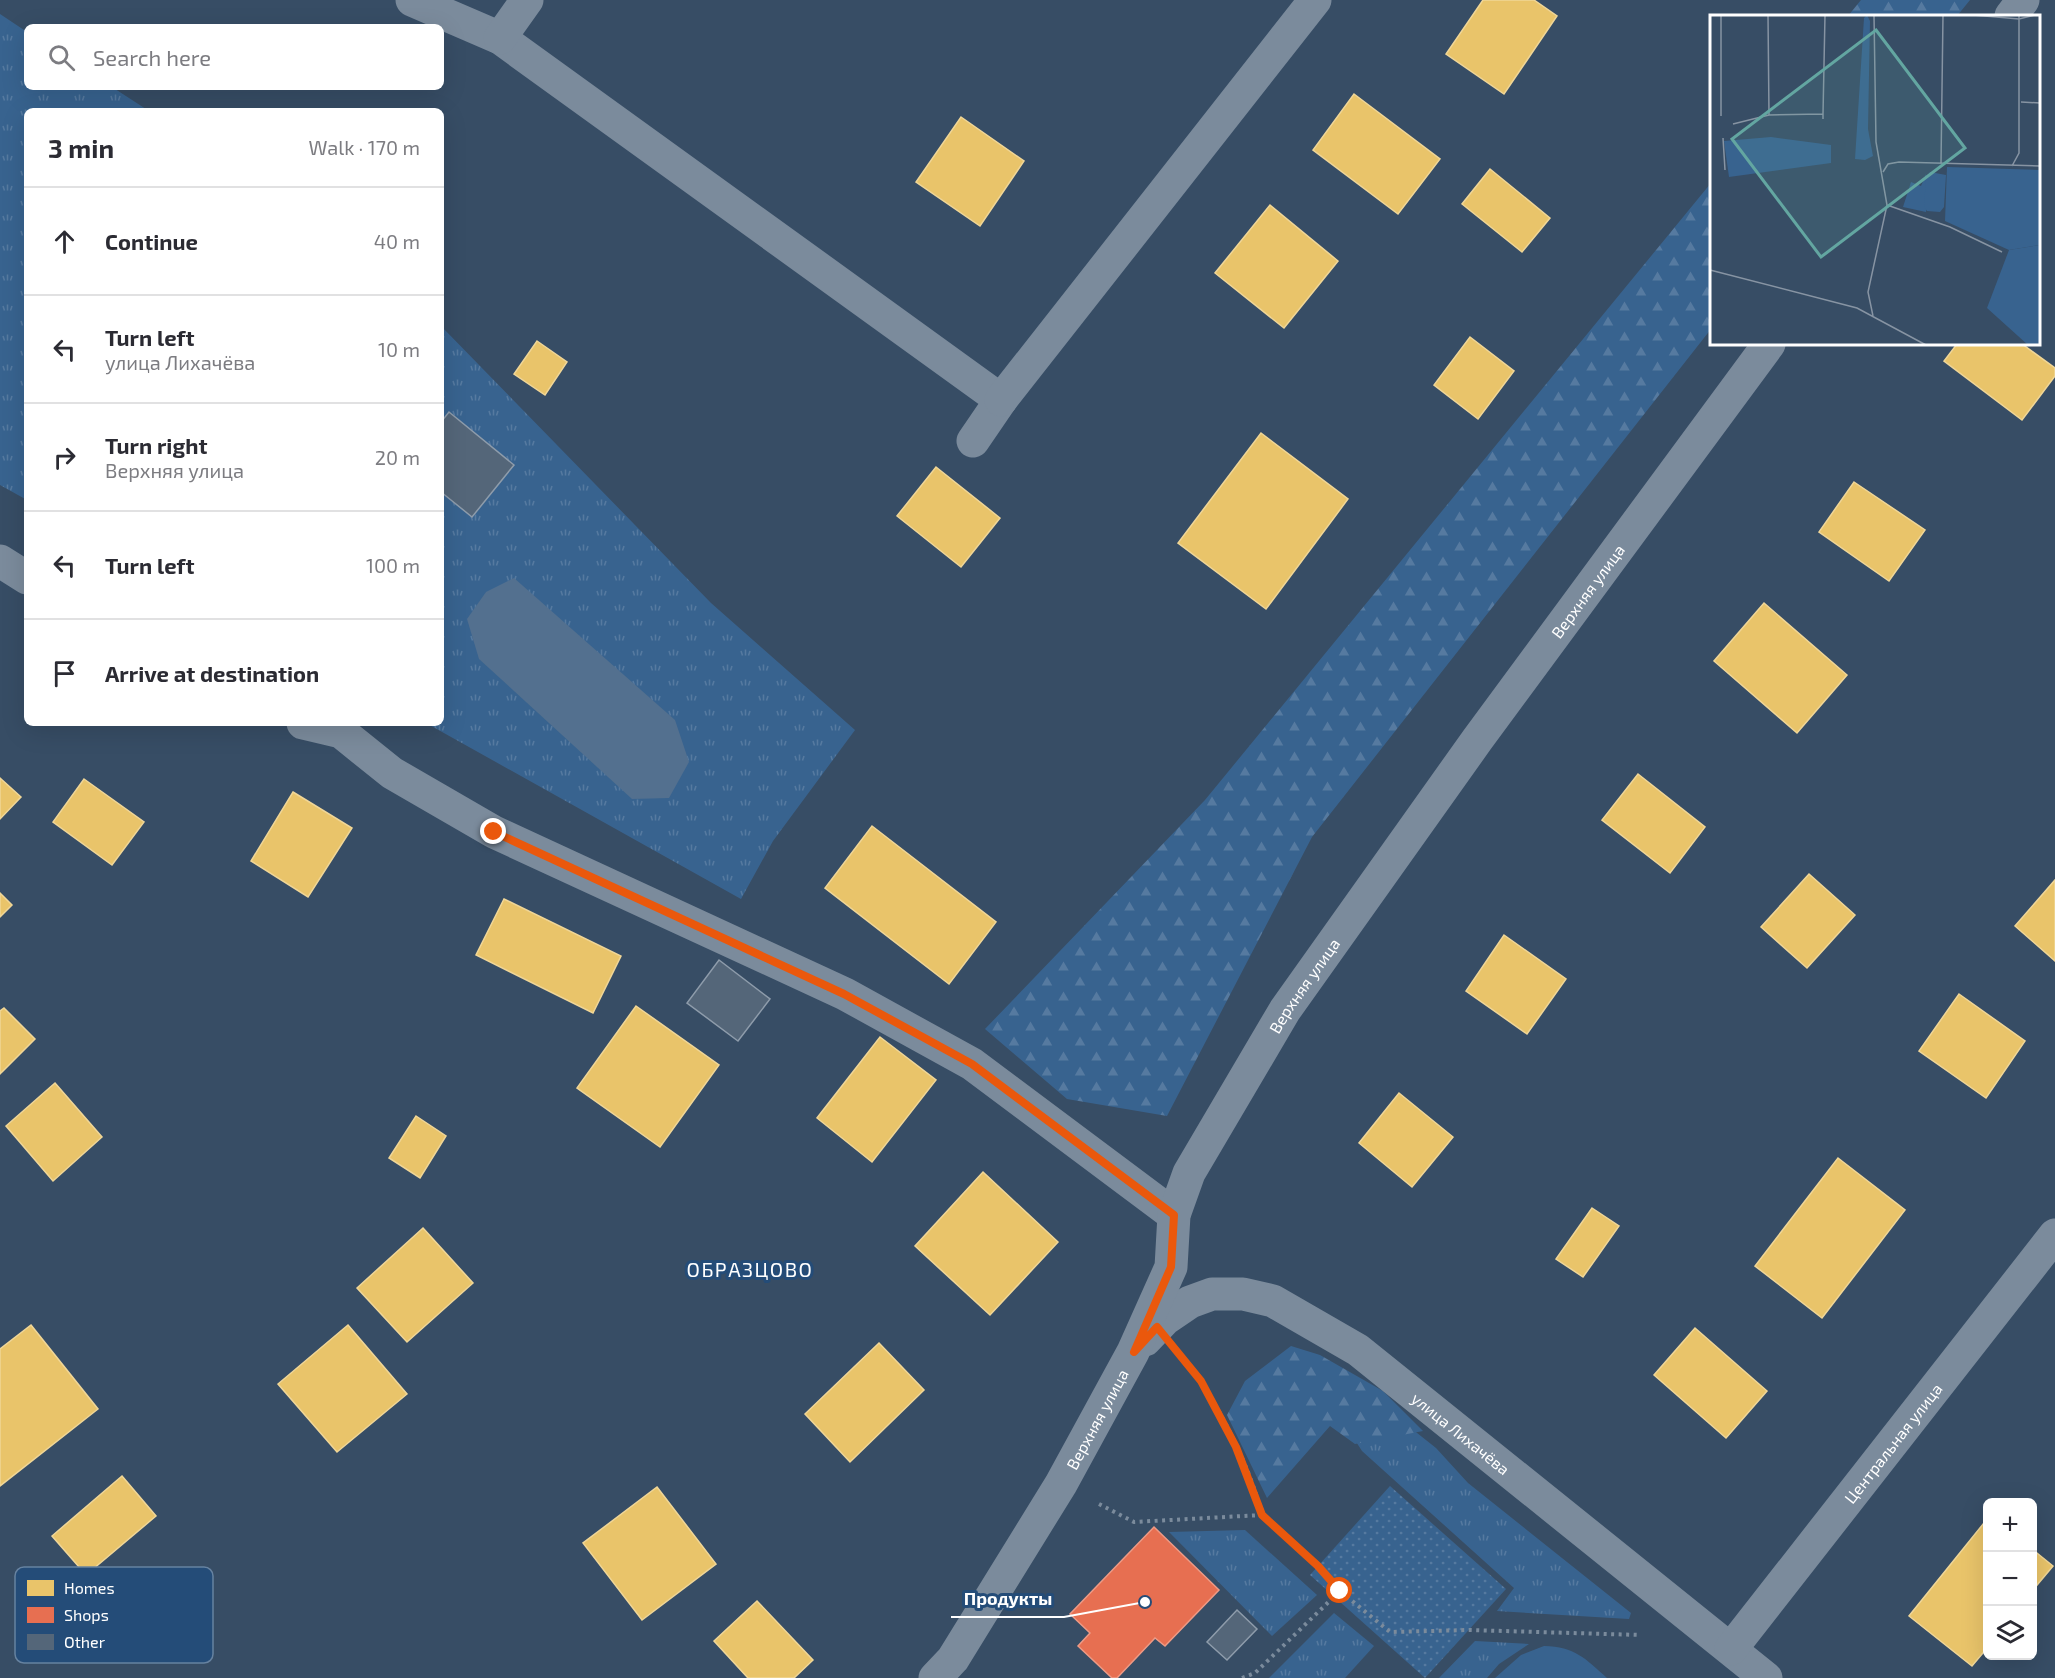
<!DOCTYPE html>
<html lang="en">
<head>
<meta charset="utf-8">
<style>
  body { margin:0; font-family:"Exo 2",sans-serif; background:#f7f7f7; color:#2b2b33 }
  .controls { position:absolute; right:18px; bottom:18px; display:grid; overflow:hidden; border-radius:9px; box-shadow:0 6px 24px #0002 }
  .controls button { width:54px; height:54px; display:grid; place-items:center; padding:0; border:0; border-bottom:2px solid #e1e1e2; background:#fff; color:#2b2b33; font:30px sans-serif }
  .stop { position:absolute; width:18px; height:18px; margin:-14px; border:4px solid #ea580c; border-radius:50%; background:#fff }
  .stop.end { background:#ea580c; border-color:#fff; box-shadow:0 2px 6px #0008 }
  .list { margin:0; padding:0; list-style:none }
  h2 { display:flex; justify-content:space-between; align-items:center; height:78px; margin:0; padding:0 24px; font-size:26px }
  h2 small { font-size:20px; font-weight:400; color:#7c7c81 }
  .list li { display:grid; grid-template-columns:39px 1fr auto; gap:18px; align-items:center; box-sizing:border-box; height:108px; padding:0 24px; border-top:2px solid #e1e1e2 }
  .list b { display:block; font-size:22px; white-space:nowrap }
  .list p { margin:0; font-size:20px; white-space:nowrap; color:#7c7c81 }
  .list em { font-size:20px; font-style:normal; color:#7c7c81 }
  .icon { flex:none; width:33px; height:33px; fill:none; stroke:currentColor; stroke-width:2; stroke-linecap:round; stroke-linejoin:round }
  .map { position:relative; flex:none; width:2055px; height:1678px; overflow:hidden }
  .search { position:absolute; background:#fff; box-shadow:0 6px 24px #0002; left:24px; top:24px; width:420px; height:66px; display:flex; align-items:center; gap:15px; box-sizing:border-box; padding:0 21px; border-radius:9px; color:#7c7c81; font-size:22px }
  .panel { position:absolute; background:#fff; box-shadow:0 6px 24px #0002; left:24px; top:108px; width:420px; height:618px; border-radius:9px }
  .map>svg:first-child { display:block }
</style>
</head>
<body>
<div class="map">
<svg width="2055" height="1678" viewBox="0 0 2055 1678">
  <defs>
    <pattern id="grass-tufts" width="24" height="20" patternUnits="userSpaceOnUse" patternTransform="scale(1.5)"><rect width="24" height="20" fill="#38638f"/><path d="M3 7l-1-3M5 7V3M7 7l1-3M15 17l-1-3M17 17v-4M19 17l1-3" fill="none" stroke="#567aa0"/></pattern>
    <pattern id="forest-firs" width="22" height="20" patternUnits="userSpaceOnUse" patternTransform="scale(1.5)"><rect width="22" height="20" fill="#38638f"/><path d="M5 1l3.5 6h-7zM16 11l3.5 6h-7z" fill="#567aa0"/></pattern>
    <pattern id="park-dots" width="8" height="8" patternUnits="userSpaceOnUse" patternTransform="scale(1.5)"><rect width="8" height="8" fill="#38638f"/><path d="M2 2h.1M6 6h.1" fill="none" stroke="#567aa0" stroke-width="1.8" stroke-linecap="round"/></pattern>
  </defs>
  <rect width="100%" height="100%" fill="#374d65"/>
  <g fill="url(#grass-tufts)">
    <polygon points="0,14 27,32 27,87 112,87 149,111 27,111 27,500 0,485"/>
    <polygon points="441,326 711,603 855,730 773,841 741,899 426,723 441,723"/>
    <polygon points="1412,1429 1436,1448 1468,1483 1631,1613 1629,1619 1497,1611 1514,1588 1362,1451 1353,1437"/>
    <polygon points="1245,1530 1317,1595 1272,1636 1169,1532"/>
    <polygon points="1334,1613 1374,1646 1345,1678 1269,1678"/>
    <polygon points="1475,1641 1529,1644 1499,1664 1487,1678 1439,1678"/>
  </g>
  <g fill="url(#forest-firs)">
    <polygon points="1861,0 1970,0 1957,16 1848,16"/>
    <polygon points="1711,183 1711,329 1312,837 1167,1116 1067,1099 985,1029 1205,800"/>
    <polygon points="1291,1346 1320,1355 1383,1391 1423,1431 1355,1444 1330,1426 1267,1498 1227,1415 1245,1381"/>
  </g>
  <polygon fill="url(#park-dots)" points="1390,1486 1506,1589 1425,1678 1310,1575"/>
  <path fill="#38638f" d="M1544,1646C1575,1647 1585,1658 1607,1678H1495L1521,1655Z"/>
  <polygon fill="#53708f" points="514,578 675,720 689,762 669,798 632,799 479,659 467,619 486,592"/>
  <g fill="#e9c46a" stroke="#f0d697" stroke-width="1.5">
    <polygon points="1483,0 1534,0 1557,16 1504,94 1446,54"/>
    <polygon points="1354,94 1440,159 1398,214 1313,150"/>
    <polygon points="961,117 1024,161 980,226 916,182"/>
    <polygon points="1490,169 1550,218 1522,252 1462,204"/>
    <polygon points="1270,205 1338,261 1284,328 1215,273"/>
    <polygon points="1470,337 1514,371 1478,419 1434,385"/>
    <polygon points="537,341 567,362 545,395 514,374"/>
    <polygon points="1957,344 2022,344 2055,368 2055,376 2022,420 1944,361"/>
    <polygon points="1261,433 1348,499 1266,609 1178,543"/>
    <polygon points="936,467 1000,518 961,567 897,516"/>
    <polygon points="1854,482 1925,530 1889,581 1819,532"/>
    <polygon points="1764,603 1847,675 1797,733 1714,661"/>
    <polygon points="1638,774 1705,827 1670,873 1602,820"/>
    <polygon points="0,778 21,797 0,819"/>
    <polygon points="84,779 144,822 112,865 53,822"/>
    <polygon points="293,792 352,828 308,897 251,861"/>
    <polygon points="872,826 996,922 949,984 825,888"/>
    <polygon points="1809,874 1855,915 1807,968 1761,927"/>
    <polygon points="2055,880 2055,961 2015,926"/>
    <polygon points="0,893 12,905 0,917"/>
    <polygon points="504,899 621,956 593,1013 476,955"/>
    <polygon points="1504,935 1566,979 1527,1034 1466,991"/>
    <polygon points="1959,994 2025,1041 1986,1098 1919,1051"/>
    <polygon points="636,1006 719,1065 660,1147 577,1088"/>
    <polygon points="4,1008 35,1039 0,1074 0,1011"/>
    <polygon points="880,1037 936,1080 872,1162 817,1118"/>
    <polygon points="55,1083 102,1137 53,1181 6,1126"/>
    <polygon points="1399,1093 1453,1137 1412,1187 1359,1143"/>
    <polygon points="416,1116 446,1136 420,1178 389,1158"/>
    <polygon points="1838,1158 1905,1210 1822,1318 1755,1266"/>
    <polygon points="983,1172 1058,1242 990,1315 915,1246"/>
    <polygon points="1592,1208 1619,1226 1583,1277 1556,1259"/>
    <polygon points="423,1228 473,1283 407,1342 357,1288"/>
    <polygon points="31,1325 98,1409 0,1486 0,1349"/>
    <polygon points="348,1325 407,1394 337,1452 278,1384"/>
    <polygon points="1695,1328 1767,1391 1726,1438 1654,1375"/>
    <polygon points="879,1343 924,1390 850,1462 805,1414"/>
    <polygon points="122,1476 156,1516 86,1575 52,1536"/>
    <polygon points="657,1487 716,1564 642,1620 583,1543"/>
    <polygon points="1988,1518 1988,1647 1972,1666 1909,1616"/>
    <polygon points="2032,1549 2053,1566 2032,1591"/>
    <polygon points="757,1601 813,1660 794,1678 748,1678 714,1641"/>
  </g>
  <polygon fill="#e76f51" stroke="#ee9a85" stroke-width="1.5" points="1154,1527 1219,1590 1165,1646 1155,1638 1117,1678 1112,1678 1078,1646 1090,1633 1070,1614"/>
  <g fill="#546679" stroke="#8e9cab" stroke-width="1.5">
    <polygon points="449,412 514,465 472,517 441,492 441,422"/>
    <polygon points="719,960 770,999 738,1041 687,1003"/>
    <polygon points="1237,1610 1257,1629 1227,1660 1207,1642"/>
  </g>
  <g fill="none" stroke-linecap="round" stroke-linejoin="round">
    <g stroke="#7b8b9c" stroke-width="4" stroke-dasharray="3 4.5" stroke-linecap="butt">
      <path d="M1185,1361C1218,1402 1249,1464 1262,1515"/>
      <polyline points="1099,1504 1134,1522 1262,1515 1318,1566 1340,1591 1390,1632 1469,1630 1641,1635"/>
      <polyline points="1242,1678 1255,1673 1340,1591"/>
    </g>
    <g stroke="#7b8b9c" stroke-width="33">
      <polyline points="412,0 500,38 1001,400 973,441"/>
      <polyline points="2011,16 2023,0"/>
      <polyline points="500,38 527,0"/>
      <polyline points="1001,400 1315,0"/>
      <polyline points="0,561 27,578"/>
      <polyline points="303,723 341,732 392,773 494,832 845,994 972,1064 1174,1215"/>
      <path id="s1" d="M1145,1340L1165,1319L1190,1302L1212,1294H1243L1273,1301L1358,1350L1766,1678"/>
      <path id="s2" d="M1731,1649L2055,1235"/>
      <path id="s3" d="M935,1678L953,1659L1061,1484L1133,1352L1171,1267L1174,1215L1189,1173L1285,1010L1477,740L1769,344"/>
    </g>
  </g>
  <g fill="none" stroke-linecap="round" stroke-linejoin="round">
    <polyline stroke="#ea580c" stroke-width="8" points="494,832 844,994 972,1064 1174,1215 1171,1267 1134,1352 1157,1327 1201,1381 1236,1447 1262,1515 1318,1566 1340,1591"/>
  </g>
  <g text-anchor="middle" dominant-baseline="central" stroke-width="6" stroke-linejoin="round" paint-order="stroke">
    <g font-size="16" fill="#fff" stroke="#244c78">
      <text stroke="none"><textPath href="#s3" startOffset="1278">Верхняя улица</textPath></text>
      <text stroke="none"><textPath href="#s3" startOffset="792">Верхняя улица</textPath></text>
      <text stroke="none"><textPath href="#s3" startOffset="306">Верхняя улица</textPath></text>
      <text stroke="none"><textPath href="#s1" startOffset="375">улица Лихачёва</textPath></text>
      <text stroke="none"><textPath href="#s2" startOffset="262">Центральная улица</textPath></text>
    </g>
    <g font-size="20" letter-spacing="1.5" fill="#fff" stroke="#244c78">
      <text x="750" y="1269">ОБРАЗЦОВО</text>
    </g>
  </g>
  <g transform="translate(1710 15)">
    <rect width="330" height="330" fill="#374d65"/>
    <path d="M61,122L121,130V148L19,162L14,126ZM216,159V197L193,192L201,167L211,171Z" fill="#38638f"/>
    <path d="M157,0L160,6L158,114L163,141L155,145L145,144L154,3Z" fill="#38638f"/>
    <path d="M237,152L330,155V230L299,235L235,206Z" fill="#38638f"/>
    <path d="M220,157L236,160L234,192L230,197L217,196L214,192L216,162ZM330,230V330H318L277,293L299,235Z" fill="#38638f"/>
    <path fill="none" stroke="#8794a3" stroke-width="1.5" d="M58,0L59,100M263,0L309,4L325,0M311,87L330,88M113,99L115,0M11,101V0M23,109L59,100L113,99V104M13,123L15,155M231,148L233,0M302,151L309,138V0M173,157L178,149L189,147L330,151M177,190L240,212L292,237M0,255L147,293L216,330M163,301L158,277L177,190L166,127L164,0"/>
    <path fill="#63a6a1" fill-opacity="0.15" stroke="#63a6a1" stroke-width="3" d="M166,15L255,133L111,242L22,124Z"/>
    <rect width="330" height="330" fill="none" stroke="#fff" stroke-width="3"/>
  </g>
  <rect x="15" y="1567" width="198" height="96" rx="9" fill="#244c78" stroke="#6682a0" stroke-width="1.5"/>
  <rect x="27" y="1580" width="27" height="16" fill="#e9c46a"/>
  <rect x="27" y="1607" width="27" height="16" fill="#e76f51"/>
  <rect x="27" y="1634" width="27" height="16" fill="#546679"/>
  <g font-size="16" fill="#fff">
    <text x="64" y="1594">Homes</text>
    <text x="64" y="1621">Shops</text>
    <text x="64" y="1648">Other</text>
  </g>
  <path fill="none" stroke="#fff" stroke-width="2" d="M1145 1602L1064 1617H951"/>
  <circle fill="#fff" stroke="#244c78" stroke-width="2" cx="1145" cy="1602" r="6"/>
  <g font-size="18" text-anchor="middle" font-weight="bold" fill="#fff" stroke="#244c78" stroke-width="6" stroke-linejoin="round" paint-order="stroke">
    <text x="1008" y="1605">Продукты</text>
  </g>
</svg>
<div class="controls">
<button>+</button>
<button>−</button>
<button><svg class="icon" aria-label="layers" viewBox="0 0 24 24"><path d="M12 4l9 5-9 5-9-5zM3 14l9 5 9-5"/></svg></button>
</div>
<div class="stop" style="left:1340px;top:1591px"></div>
<div class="stop end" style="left:494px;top:832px"></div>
<div class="search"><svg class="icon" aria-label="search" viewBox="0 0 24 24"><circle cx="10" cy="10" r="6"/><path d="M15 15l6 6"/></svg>Search here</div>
<section class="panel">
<h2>3 min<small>Walk · 170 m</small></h2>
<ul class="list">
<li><svg class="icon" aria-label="ahead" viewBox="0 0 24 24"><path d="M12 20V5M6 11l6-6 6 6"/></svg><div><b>Continue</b></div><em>40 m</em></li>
<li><svg class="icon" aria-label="left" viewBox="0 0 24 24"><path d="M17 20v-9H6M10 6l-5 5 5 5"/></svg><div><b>Turn left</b><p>улица Лихачёва</p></div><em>10 m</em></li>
<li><svg class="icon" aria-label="right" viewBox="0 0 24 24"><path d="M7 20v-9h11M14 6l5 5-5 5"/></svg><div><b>Turn right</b><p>Верхняя улица</p></div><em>20 m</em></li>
<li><svg class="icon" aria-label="left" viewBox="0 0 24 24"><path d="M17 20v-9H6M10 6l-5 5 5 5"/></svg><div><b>Turn left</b></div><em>100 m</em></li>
<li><svg class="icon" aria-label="arrive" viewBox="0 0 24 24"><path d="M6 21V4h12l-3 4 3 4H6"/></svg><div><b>Arrive at destination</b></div></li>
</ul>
</section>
</div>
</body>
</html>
